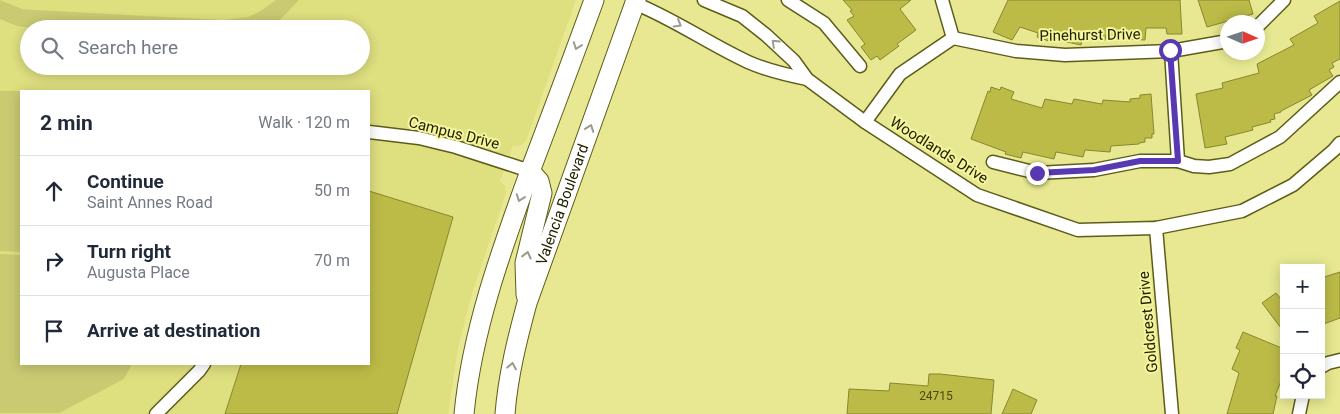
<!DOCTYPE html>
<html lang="en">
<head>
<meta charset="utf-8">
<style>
  body { margin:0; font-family:Roboto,sans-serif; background:#f2f2f3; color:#1f2937 }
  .controls { position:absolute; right:15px; bottom:15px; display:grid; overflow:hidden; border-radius:0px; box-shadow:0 2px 12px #0003 }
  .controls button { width:45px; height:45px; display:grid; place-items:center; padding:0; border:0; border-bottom:1px solid #e0e1e3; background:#fff; color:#1f2937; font:25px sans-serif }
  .compass { position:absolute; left:1220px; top:15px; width:45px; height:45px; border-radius:50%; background:#fff; box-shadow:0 2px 12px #0003; rotate:93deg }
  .stop { position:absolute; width:15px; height:15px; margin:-11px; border:4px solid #5839b1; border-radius:50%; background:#fff }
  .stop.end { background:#5839b1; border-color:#fff; box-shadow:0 1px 5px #0008 }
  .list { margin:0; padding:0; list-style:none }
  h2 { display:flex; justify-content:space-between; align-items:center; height:65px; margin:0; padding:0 20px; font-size:21px }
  h2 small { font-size:16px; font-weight:400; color:#747a83 }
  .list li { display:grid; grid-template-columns:32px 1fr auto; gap:15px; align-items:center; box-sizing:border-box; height:70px; padding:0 20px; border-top:1px solid #e0e1e3 }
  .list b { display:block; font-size:19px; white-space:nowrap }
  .list p { margin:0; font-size:16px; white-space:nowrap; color:#747a83 }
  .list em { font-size:16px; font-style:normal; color:#747a83 }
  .icon { flex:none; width:28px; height:28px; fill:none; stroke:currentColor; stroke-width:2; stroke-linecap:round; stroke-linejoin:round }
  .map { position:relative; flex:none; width:1340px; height:414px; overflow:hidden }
  .search { position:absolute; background:#fff; box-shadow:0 2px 12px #0003; left:20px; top:20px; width:350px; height:55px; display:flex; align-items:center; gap:12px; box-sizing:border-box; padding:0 18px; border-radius:28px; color:#747a83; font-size:19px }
  .panel { position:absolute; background:#fff; box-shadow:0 2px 12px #0003; left:20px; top:90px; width:350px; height:275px; border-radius:0px }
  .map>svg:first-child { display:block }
</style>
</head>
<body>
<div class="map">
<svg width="1340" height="414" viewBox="0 0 1340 414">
  <rect width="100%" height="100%" fill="#e7e891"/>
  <path fill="#dedf7f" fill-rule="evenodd" d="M0,0H576L526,141L520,146H513L500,181L505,186L506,193L472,293L458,348L448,414H0ZM29,29H361V66H29ZM21,91H369V364H21Z"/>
  <g fill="#c9ca72">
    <polygon points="0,0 22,9 34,10 223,20 248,17 259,12 276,0 299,0 280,20 266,29 33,28 17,26 0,19"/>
    <polygon points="0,91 21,91 21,252 0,251"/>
    <polygon points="0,254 21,255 21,364 132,364 124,379 59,413 0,413"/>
  </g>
  <g fill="#bcbb48" stroke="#87872f">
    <polygon points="843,0 911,0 900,9 916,30 897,44 899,46 880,60 877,56 871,60 861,47 865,44 847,20 854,16 850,11 852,10"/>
    <polygon points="1008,0 1180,0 1182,34 1167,34 1166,28 1146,28 1145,40 1128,39 1129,36 1106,35 1105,40 1082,39 1081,45 1053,39 1052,42 1037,37 1038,33 1020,27 1012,40 993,32"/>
    <polygon points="1198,0 1249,0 1253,14 1207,27"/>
    <polygon points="1340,1 1340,59 1332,63 1334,67 1329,70 1333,76 1309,90 1312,95 1281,111 1281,112 1274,114 1275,119 1270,120 1271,122 1252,127 1253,130 1225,137 1227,144 1205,148 1196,94 1223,88 1222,83 1259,73 1257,64 1294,45 1290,39 1318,23 1314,16"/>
    <polygon points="991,87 1000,90 1001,87 1014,92 1011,99 1042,108 1045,99 1072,104 1074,99 1102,104 1103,100 1130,102 1130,99 1140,98 1140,95 1151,94 1154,134 1152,134 1152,138 1145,138 1145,142 1139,143 1139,144 1111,146 1110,152 1085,150 1083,157 1056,152 1054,159 1023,152 1021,158 1005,154 1006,152 971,139 988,91 990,92"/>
    <polygon points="369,191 453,217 397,414 225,414 241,364 369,364"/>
    <polygon points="1340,272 1340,318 1321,325 1321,278"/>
    <polygon points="1276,293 1284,303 1284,332 1262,303"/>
    <polygon points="1243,332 1284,349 1284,374 1275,396 1277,396 1273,414 1227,414 1239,373 1232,369 1240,350 1236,348"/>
    <polygon points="929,374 940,374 994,380 991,414 847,414 849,389 889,391 890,383 928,386"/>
    <polygon points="1013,389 1037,400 1031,414 1002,414"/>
  </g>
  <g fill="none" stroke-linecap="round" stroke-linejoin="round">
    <defs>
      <g id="minor">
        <polyline points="704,0 742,16 766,35 794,61 807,79 865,122 977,195 1078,230 1156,228 1242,211 1293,185 1334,150 1340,143"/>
        <polyline points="788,0 824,23 860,66"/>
        <polyline points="942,0 953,38"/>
        <path d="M634,3C674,19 709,44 748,62C766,70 787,75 807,79"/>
        <polyline points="1258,26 1284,0"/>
        <polyline points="953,38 1016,51 1065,55 1171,51 1228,41"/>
        <polyline points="1171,51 1178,161"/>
        <polyline points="865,122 900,74 953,38"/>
        <polyline points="369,132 419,138 456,147 530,171"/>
        <polyline points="993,162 1037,173 1094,170 1140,161 1178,161 1194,166 1209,167 1230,164 1280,137 1340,82"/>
        <polyline points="1156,228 1172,414"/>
        <polyline points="1321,367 1328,363 1340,360"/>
        <polyline points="156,414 199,371 204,364"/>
        <polyline points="1299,414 1303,395"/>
      </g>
      <g id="primary">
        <polyline points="526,295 525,263 542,193 539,181 530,171"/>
        <path d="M464,414C472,331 501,251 529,174C551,116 573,58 594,0"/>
        <path id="s1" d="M505,414C508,376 517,340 527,303L636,0"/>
      </g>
    </defs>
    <use href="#minor" stroke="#5d5d19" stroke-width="15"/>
    <use href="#primary" stroke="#5d5d19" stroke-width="21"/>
    <use href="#minor" stroke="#fff" stroke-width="12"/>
    <use href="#primary" stroke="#fff" stroke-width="19"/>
  </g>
  <defs><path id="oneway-chevron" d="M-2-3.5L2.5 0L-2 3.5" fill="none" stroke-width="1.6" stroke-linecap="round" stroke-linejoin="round" transform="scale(1.25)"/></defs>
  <g stroke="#9c9c8c">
    <use href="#oneway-chevron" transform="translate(678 24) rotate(30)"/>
    <use href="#oneway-chevron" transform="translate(775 43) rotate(-137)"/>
    <use href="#oneway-chevron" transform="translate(577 46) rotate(110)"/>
    <use href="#oneway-chevron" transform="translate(590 128) rotate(-70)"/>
    <use href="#oneway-chevron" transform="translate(520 198) rotate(110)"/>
    <use href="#oneway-chevron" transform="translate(527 255) rotate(-76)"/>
    <use href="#oneway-chevron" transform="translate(512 366) rotate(-79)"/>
  </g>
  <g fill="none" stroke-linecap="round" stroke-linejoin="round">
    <polyline stroke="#5839b1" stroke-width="6" points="1037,173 1094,170 1140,161 1178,161 1170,50"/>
  </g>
  <g text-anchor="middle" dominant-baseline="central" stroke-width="4" stroke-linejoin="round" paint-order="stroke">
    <g font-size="12" fill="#494812">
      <text x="936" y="396">24715</text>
    </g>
    <g font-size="15" fill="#232200" stroke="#f4f59d">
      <text transform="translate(1090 35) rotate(-1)">Pinehurst Drive</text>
      <text transform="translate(454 133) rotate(14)">Campus Drive</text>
      <text transform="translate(939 150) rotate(32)">Woodlands Drive</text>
      <text stroke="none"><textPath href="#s1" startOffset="218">Valencia Boulevard</textPath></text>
      <text transform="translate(1148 322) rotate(-95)">Goldcrest Drive</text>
    </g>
  </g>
</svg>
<div class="controls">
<button>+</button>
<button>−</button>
<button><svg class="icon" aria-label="locate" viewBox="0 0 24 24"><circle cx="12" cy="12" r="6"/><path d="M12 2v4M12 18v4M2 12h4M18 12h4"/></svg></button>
</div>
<svg class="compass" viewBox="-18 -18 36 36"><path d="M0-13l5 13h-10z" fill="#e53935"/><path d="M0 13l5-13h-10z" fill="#747a83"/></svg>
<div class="stop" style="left:1170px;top:50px"></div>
<div class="stop end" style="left:1037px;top:173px"></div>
<div class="search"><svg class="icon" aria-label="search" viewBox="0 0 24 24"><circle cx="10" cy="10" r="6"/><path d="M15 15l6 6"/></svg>Search here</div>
<section class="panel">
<h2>2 min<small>Walk · 120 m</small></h2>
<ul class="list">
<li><svg class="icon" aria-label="ahead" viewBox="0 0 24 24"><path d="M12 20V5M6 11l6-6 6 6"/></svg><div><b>Continue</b><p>Saint Annes Road</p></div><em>50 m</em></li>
<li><svg class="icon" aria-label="right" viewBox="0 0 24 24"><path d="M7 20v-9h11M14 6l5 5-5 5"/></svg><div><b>Turn right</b><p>Augusta Place</p></div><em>70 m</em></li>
<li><svg class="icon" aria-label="arrive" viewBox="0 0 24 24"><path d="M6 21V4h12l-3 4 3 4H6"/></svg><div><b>Arrive at destination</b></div></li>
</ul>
</section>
</div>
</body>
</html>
